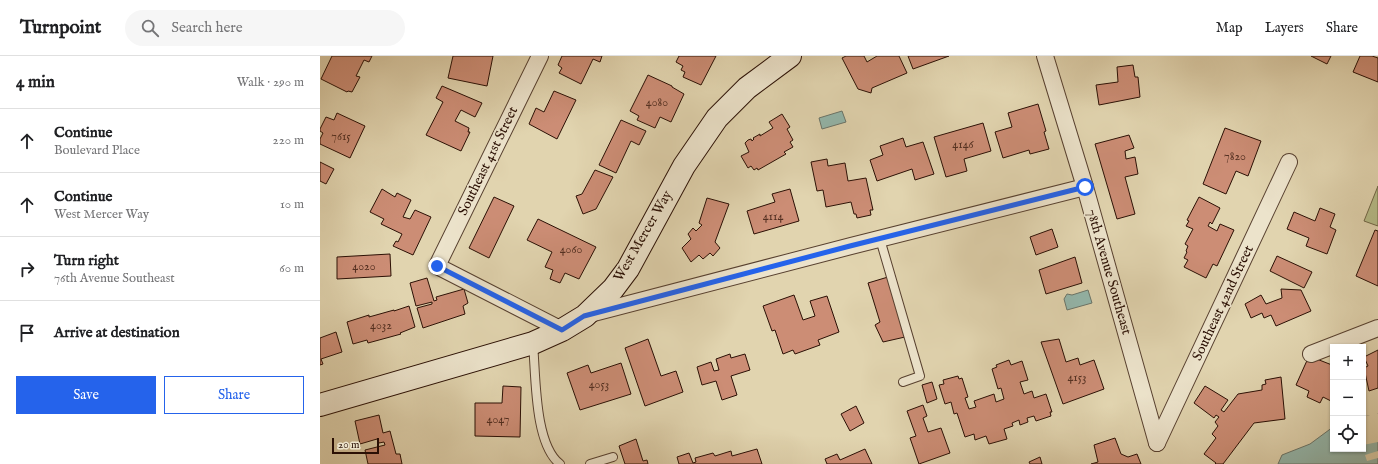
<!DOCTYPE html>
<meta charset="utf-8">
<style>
body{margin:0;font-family:"IM FELL English",serif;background:#f6f6f6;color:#202124}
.controls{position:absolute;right:12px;bottom:12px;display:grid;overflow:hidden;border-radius:0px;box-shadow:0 1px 3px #0004}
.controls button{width:36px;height:36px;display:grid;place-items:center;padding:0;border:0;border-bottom:1px solid #e0e0e0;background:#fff;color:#202124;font:20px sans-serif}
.scale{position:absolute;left:12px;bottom:10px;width:47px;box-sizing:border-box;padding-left:4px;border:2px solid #2b1005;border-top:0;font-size:11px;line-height:14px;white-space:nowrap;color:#2b1005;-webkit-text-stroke:3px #ece3cb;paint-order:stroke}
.stop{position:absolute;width:12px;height:12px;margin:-9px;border:3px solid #2563eb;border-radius:50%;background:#fff}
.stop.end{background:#2563eb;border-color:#fff;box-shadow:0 1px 4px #0008}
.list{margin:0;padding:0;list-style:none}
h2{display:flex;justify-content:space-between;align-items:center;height:52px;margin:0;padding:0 16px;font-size:17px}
h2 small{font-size:13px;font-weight:400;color:#757577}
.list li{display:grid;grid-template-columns:26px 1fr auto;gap:12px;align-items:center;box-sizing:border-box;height:64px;padding:0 16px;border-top:1px solid #e0e0e0}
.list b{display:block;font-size:15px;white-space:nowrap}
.list p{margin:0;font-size:13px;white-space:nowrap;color:#757577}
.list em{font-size:13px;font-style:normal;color:#757577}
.actions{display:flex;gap:8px;padding:12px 16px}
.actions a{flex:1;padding:9px 0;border:1px solid #2563eb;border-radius:0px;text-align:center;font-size:14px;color:#2563eb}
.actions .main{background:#2563eb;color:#fff}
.icon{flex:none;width:22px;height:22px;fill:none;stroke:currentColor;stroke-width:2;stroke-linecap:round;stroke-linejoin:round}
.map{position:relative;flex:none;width:1058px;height:408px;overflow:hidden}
header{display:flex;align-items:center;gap:24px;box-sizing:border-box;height:56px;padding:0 20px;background:#fff;border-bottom:1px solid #e0e0e0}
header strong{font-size:19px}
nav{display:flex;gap:22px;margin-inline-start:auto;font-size:14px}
.search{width:280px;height:36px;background:#f6f6f6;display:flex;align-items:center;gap:10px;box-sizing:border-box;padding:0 14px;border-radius:22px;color:#757577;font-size:15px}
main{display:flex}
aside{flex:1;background:#fff}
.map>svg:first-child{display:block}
.green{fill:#b6bc88;stroke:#706646}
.water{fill:#94b8ad;stroke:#6a756a}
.pier{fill:#e1d4af}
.building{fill:#cc8d75;stroke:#2b1005}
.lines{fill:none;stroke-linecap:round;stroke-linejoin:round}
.lane-casing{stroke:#584130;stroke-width:10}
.street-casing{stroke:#584130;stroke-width:18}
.secondary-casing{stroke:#2b1005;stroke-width:24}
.lane{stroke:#ece3cb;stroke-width:8}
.street{stroke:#ece3cb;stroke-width:16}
.secondary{stroke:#ece3cb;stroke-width:22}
.route{stroke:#2563eb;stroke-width:5}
.labels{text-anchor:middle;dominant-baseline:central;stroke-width:3.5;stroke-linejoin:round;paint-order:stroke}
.number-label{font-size:12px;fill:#532f21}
.street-label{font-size:14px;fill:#2b1005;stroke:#ece3cb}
</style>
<header>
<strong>Turnpoint</strong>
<div class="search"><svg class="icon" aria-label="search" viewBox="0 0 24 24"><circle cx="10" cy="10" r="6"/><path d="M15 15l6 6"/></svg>Search here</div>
<nav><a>Map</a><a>Layers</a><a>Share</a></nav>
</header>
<main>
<aside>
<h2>4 min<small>Walk · 290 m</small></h2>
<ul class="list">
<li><svg class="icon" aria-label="ahead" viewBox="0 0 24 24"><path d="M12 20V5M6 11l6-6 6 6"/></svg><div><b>Continue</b><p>Boulevard Place</p></div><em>220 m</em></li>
<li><svg class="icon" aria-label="ahead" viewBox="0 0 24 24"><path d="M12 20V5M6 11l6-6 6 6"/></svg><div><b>Continue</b><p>West Mercer Way</p></div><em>10 m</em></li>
<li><svg class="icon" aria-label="right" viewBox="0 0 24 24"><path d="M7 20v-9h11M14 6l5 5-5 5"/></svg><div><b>Turn right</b><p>76th Avenue Southeast</p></div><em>60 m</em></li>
<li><svg class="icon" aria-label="arrive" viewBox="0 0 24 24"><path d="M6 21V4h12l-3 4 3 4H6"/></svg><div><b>Arrive at destination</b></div></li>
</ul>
<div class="actions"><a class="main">Save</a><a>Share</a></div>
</aside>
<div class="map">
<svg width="1058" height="408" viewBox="0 0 1058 408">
<rect width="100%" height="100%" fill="#e1d4af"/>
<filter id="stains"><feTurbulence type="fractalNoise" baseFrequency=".005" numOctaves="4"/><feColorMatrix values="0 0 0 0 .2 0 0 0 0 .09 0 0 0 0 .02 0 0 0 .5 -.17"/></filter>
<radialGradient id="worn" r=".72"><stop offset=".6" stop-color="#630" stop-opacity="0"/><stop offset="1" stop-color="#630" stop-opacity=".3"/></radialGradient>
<polygon class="green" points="1058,130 1058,170 1044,165"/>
<g class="water">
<polygon points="522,55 526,66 502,73 499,62"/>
<polygon points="768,234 772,247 747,254 744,243 747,238 752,239"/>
<polygon points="1058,358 1058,408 958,408 962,399 990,388 1013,371 1013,393 1043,393 1043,361"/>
</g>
<g class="pier">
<polygon points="1056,356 1058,358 1058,386 1043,389 1043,361 1050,359 1050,358"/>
<polygon points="1058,395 1058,402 1047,405 1045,399"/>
</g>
<g class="building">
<polygon points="12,0 52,0 49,6 44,4 36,20 40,21 32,36 28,35 27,36 1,23"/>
<polygon points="133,0 173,0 167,30 128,22"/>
<polygon points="242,0 282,0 280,6 273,3 261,28 239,17 242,12 238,9"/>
<polygon points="359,0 396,0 381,29 363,21 365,16 361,14 363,10 356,6"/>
<polygon points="526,0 544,0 547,6 557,0 579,0 587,17 552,32 551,37 538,33 522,2"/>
<polygon points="588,0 629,0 593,13"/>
<polygon points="991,0 1011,0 1007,8"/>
<polygon points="1040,0 1052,0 1058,2 1058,26 1033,16"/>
<polygon points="813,9 815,21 818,21 820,41 779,49 776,29 798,26 797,11"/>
<polygon points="328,19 352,30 352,31 364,38 351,66 340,61 335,72 317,64 319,60 310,55"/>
<polygon points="122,30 162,47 155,61 141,54 135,65 149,72 148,76 150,76 141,95 106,79 123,46 116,42"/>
<polygon points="234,35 256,44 237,83 209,68 216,52 224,56"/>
<polygon points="718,48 726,75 724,76 729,93 710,98 709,94 683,102 675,76 692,71 688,57"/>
<polygon points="17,57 45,70 30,102 0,88 0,83 3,77 0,75 0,73 6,61 14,64"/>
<polygon points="462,58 470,71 467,73 473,84 470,86 473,91 464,96 466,98 438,114 437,112 434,114 431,110 428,112 421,100 429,96 425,87 428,84 431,83 432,85 434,83 433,82 440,78 440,80 453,72 449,66"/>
<polygon points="301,64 326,75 319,89 311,85 296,117 279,109"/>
<polygon points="663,67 671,95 644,103 647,115 626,121 614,81"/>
<polygon points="905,72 941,85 928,120 916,115 906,138 883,128"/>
<polygon points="809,79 814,92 805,95 806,103 815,101 818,118 805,121 815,158 797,163 775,88"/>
<polygon points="583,82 586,91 603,86 614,118 595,124 592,113 557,125 550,104 563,99 560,90"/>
<polygon points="507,103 508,110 525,107 528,125 546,122 553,154 550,154 551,159 537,162 536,158 534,158 531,146 506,151 503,134 497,135 491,106"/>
<polygon points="0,106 14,113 6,128 0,125"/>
<polygon points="275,114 293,121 276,153 263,158 256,140 262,138"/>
<polygon points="62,133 75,141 77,137 91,144 83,161 90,163 95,154 111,161 93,199 73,190 76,185 78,186 82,178 61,168 64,163 50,156"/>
<polygon points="470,133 479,165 434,178 427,155 455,146 452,138"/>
<polygon points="174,141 194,150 169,202 149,192"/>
<polygon points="879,141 900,152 892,168 890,166 888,170 897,175 900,168 914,174 897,210 893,208 886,222 864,211 868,204 864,202 867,196 866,195 868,190 865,188 873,173 866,170 869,165 867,164"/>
<polygon points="387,142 409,148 395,186 400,192 393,200 390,197 383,203 379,199 371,206 362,192 371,183 368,178 373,172 376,175 382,169 379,167"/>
<polygon points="1000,152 1015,158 1010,171 1016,174 1007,198 986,190 989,182 967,173 974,156 995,165"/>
<polygon points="218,163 276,191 259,223 245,217 240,227 230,223 233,214 225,211 232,196 207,184"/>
<polygon points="732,173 738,191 716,199 710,181"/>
<polygon points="1055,174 1058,175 1058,230 1036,220"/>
<polygon points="70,198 71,220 17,223 17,201"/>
<polygon points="957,200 992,216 984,232 950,215"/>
<polygon points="755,201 762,227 726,238 719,214"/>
<polygon points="568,221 585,281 563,286 555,269 560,266 548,227"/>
<polygon points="107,222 114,245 117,244 116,241 144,233 148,247 143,250 145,258 103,272 97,252 112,248 112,246 96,250 90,227"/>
<polygon points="961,233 981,234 991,255 956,270 951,259 944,262 942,257 931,262 925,248 941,239 946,248 962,242"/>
<polygon points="474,239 483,264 495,260 490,245 507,240 519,276 498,284 500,289 475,298 473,294 463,298 455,274 452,275 443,250"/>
<polygon points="89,250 95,271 80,277 81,278 48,287 47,284 33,288 27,266 49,259 49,261 74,254 74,255"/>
<polygon points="16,276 22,296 1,303 3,308 0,309 0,282"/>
<polygon points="328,283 341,320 356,315 363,336 325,350 305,292"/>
<polygon points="739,283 746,306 758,302 760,309 774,304 784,333 743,348 721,286"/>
<polygon points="1058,294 1058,332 1049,335 1044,312 1048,310 1044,301"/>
<polygon points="410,298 411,302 425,298 430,314 411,320 417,339 402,344 396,325 382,329 377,311 391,306 394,315 399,314 396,303"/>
<polygon points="989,300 1012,309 1011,313 1013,314 1013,346 1003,341 1000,347 987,341 989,335 976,329"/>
<polygon points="689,304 691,309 702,305 708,324 700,326 704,338 712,335 714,342 726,338 732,356 730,356 731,360 716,365 714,360 707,362 708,366 700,369 699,364 692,367 693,370 684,373 687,383 669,388 666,380 655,384 654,378 645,381 637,357 634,358 631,346 625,348 619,329 624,328 623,324 638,320 639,323 642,322 648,341 645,342 649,353 656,351 654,345 674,338 676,346 684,343 681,332 678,333 672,313 677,311 676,309"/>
<polygon points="301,307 311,338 260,354 247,317 268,309 271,317"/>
<polygon points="961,321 965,363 934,367 903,408 895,408 896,407 884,398 896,382 892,378 898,370 895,366 899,361 896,359 894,362 874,347 885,330 908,344 901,354 904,356 918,338 942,334 942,329 946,328 945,324"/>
<polygon points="612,326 617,343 607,347 602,329"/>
<polygon points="183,330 201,331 200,381 155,380 155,347 182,347"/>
<polygon points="603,349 607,360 603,362 608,376 621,372 630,397 599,408 590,382 596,380 587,355"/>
<polygon points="536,350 544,367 530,375 521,358"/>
<polygon points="59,359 63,377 70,375 76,398 80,398 82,408 48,408 45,394 65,389 64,386 59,387 57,383 40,388 35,365"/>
<polygon points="795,382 801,398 808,401 817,398 821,408 771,408 778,406 774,389"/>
<polygon points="316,383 323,405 327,404 328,408 305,408 299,390"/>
<polygon points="437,393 442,408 359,408 357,401 369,397 373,407 376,406 375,402 393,397 395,400 411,395 412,400"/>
<polygon points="545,393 552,408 507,408 505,403 517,398 520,404"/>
<polygon points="720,401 722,408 710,408 709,406"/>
</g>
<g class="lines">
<g class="lane-casing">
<g id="lane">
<polyline points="560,183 600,320 583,326"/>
<path d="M 213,288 C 216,319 214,388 240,408"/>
<polyline points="270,408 293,401"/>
</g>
</g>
<g class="street-casing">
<g id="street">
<polyline points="220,0 117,210 242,274"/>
<polyline points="725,0 765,131 837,387"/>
<polyline points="266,259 531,190 765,131"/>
<polyline points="991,298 1058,272"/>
<polyline points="837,387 969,106"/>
</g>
</g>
<g class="secondary-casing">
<polyline id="secondary" points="0,349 213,287 242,274 265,260 293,233 308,213 364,110 397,62 427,32 470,0"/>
</g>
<use href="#lane" class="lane"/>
<use href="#street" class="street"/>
<use href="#secondary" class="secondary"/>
</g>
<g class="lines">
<polyline class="route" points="117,210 242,274 264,260 530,190 765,131"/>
</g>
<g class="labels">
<g class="number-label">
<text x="337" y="46">4080</text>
<text x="21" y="80">7615</text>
<text x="643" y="88">4146</text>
<text x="915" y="100">7820</text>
<text x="453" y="160">4114</text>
<text x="251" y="193">4060</text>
<text x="44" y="210">4020</text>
<text x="61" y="269">4032</text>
<text x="757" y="321">4153</text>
<text x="279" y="328">4053</text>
<text x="178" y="363">4047</text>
</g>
<g class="street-label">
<text transform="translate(168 105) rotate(-64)">Southeast 41st Street</text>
<text transform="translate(323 180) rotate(-60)">West Mercer Way</text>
<text transform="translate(789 216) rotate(74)">78th Avenue Southeast</text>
<text transform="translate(903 247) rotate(-65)">Southeast 42nd Street</text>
</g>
</g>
<rect width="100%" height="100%" filter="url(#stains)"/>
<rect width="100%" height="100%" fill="url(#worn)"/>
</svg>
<div class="controls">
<button>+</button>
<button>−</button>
<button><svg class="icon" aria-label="locate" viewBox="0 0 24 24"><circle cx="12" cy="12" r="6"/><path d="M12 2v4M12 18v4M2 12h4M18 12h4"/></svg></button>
</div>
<div class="scale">20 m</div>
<div class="stop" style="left:765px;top:131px"></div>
<div class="stop end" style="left:117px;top:210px"></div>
</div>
</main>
